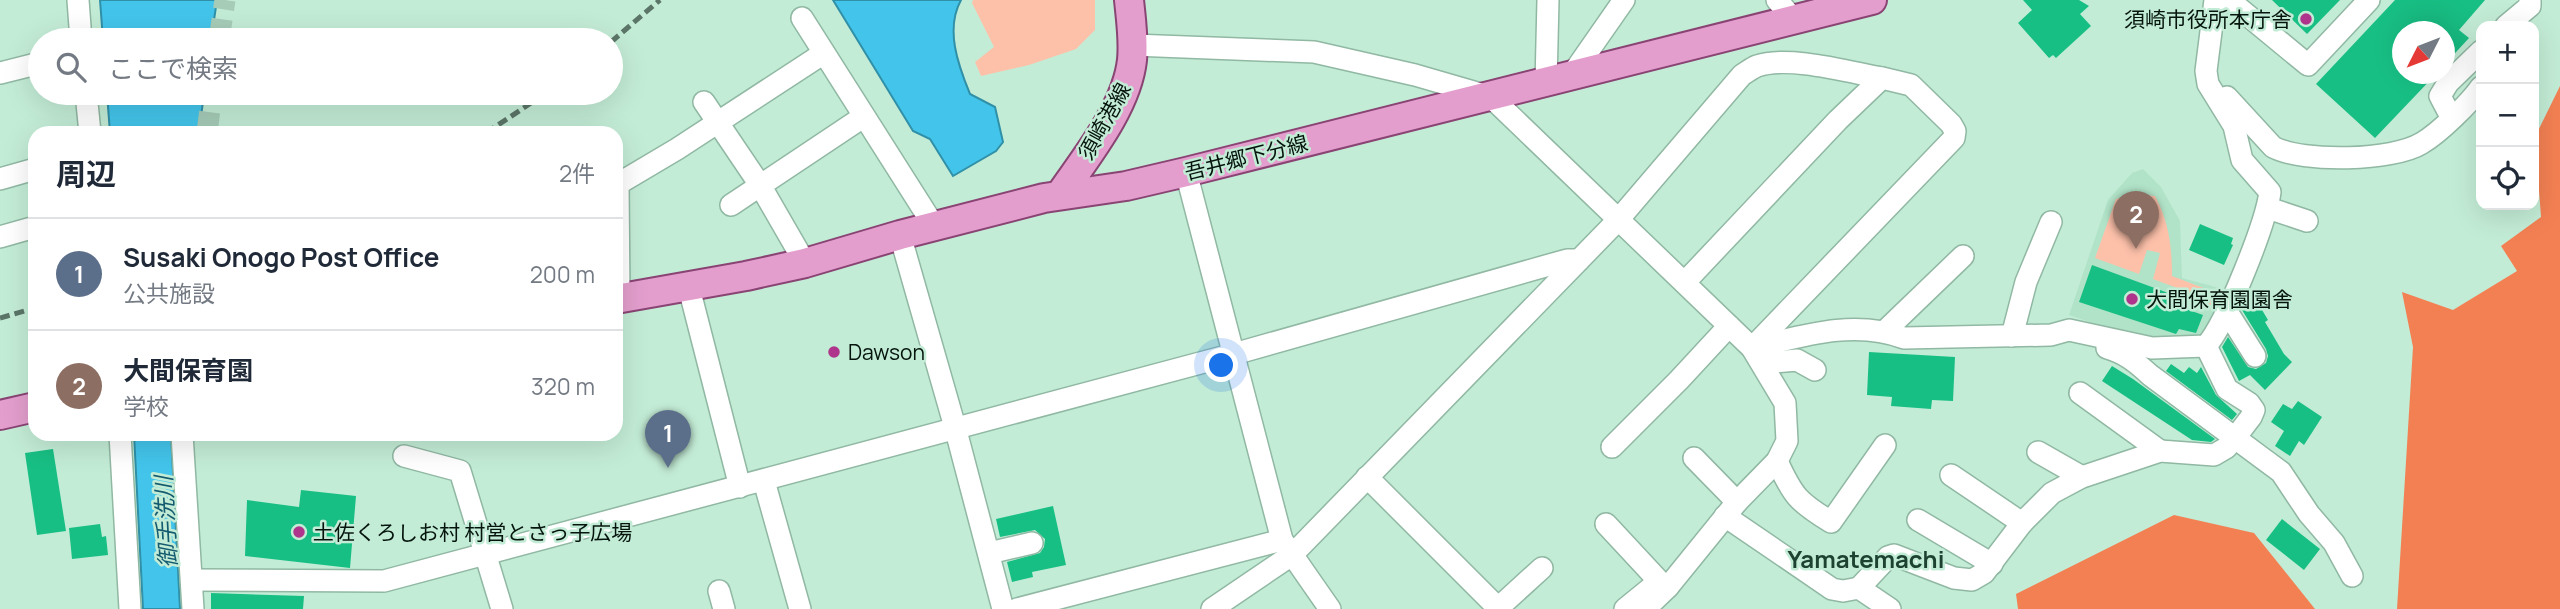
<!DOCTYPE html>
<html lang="ja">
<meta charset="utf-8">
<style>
body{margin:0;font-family:Manrope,"Noto Sans JP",sans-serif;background:#f2f2f3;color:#1f2937}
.controls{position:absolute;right:21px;top:21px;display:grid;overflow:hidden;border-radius:14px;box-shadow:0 7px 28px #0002}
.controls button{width:63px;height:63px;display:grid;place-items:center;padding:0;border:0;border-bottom:2px solid #e0e1e3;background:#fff;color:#1f2937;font:35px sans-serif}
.compass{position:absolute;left:2392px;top:21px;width:63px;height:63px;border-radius:50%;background:#fff;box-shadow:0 7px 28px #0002;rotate:228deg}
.you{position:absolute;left:1222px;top:366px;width:24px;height:24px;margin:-18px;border:5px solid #fff;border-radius:50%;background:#1a73e8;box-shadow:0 0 0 10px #1a73e833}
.badge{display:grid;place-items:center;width:46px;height:46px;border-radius:50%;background:#ae358b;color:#fff;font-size:23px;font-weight:700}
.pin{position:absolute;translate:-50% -58px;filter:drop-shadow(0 2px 4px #0008)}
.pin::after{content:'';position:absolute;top:37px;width:24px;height:21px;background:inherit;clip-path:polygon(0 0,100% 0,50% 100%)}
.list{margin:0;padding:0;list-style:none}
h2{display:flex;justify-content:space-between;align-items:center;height:91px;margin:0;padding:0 28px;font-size:30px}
h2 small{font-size:23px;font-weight:400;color:#747a83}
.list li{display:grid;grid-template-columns:46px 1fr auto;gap:21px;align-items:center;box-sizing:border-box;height:112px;padding:0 28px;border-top:2px solid #e0e1e3}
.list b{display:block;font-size:26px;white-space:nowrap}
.list p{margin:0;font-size:23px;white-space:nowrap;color:#747a83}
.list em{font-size:23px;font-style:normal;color:#747a83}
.icon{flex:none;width:38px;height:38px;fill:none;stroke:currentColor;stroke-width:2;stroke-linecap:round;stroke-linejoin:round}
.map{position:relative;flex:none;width:2560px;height:609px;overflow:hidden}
.search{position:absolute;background:#fff;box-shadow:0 7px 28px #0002;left:28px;top:28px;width:595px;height:77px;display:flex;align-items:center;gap:18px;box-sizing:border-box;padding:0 24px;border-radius:38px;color:#747a83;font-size:26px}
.panel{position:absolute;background:#fff;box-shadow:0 7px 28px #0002;left:28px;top:126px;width:595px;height:315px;border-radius:21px}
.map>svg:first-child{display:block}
.built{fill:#b1e3c8}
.green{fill:#fdc1aa}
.forest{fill:#f38053}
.water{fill:#43c5eb;stroke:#3090a8;stroke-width:2}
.building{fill:#18bf84}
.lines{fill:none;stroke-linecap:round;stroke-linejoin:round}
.minor-tunnel{stroke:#a6ccb8;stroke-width:21;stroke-dasharray:21 10;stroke-linecap:butt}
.minor-casing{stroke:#90b8a3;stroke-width:24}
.major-casing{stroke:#894474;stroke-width:32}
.minor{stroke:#fff;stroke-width:21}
.major{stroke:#e39ecd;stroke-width:28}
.rail{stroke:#5b7668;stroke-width:5;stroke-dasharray:10 5;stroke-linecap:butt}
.poi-dot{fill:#ae358b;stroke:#c3ecd6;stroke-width:2.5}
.labels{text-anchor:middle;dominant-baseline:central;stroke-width:5;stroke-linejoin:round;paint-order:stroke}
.poi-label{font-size:21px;fill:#05140d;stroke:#c3ecd6;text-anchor:start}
.street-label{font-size:21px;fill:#05140d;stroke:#c3ecd6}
.water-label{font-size:23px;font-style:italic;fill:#145b6f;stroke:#c3ecd6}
.quarter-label{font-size:24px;font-weight:bold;fill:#1d4231;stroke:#c3ecd6}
</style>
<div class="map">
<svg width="2560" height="609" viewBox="0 0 2560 609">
<rect width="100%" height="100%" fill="#c3ecd6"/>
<polygon class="built" points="2143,169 2161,187 2180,221 2182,278 2227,290 2205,338 2151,343 2069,315 2108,200 2132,173"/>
<g class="green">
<polygon points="973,0 1095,0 1095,30 1076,49 1029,65 981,76 975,62 994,47 972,3"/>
<path d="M 2135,194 L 2155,196 C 2169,222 2172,247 2172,276 L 2219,294 L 2213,310 L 2192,301 L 2193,294 L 2153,279 L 2160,253 L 2147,250 L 2139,274 L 2095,258 L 2116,199 Z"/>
</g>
<g class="forest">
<polygon points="2560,86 2560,609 2397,609 2413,347 2402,292 2453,310 2517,271 2501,246 2541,217 2535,137"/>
<polygon points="2174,515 2254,533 2315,609 2018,609 2016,594"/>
</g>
<g class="water">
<polygon points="100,0 217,0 211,40 103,40"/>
<path d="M 833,0 L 961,0 C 945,29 958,65 970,94 L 995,107 L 1003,142 L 996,151 L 953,176 L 930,139 L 913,131 Z"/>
<polygon points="107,93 204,93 199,133 110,133"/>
<polygon points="134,434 171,434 180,609 143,609"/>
</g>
<g class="building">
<polygon points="2023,0 2079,0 2089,6 2080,14 2091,26 2056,58 2053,55 2049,58 2018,23 2032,10"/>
<polygon points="2272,0 2340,0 2307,34"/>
<polygon points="2395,0 2485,0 2459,30 2469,38 2445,64 2445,32 2403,32 2403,74 2436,74 2375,138 2316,84"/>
<polygon points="2200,224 2233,238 2231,244 2233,245 2224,265 2189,250"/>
<polygon points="2092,265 2190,301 2186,309 2203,315 2196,333 2179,329 2176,334 2079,302"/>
<polygon points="2255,298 2268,320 2265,322 2284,354 2292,362 2265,390 2250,375 2239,381 2222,347 2228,337 2248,367 2256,369 2266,363 2268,356 2266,349 2242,310 2245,304"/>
<polygon points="1869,352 1955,357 1953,401 1932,400 1931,409 1891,406 1892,397 1867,395"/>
<polygon points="2171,364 2184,373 2189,367 2197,373 2201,367 2216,395 2237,414 2232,420 2166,371"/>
<polygon points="2112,366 2133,379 2215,439 2211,442 2192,440 2102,381"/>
<polygon points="2298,401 2322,417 2304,445 2299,441 2290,456 2275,446 2284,431 2271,422 2283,404 2292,409"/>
<polygon points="53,449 66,531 37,535 25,453"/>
<polygon points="301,490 356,496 350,568 245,556 247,500 299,507"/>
<polygon points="1053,506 1066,565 1032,572 1033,577 1012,582 1007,562 1040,553 1044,547 1045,539 1035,530 1000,537 996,519"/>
<polygon points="2282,519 2320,549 2304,570 2266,540"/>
<polygon points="100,524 102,537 106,536 108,555 72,559 69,528"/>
<polygon points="211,593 304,596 303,609 211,609"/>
</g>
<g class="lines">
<g class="minor-tunnel">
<polyline points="219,40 225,0"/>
<polyline points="207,133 212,93"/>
</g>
<g class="minor-casing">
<g id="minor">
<polyline points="78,0 81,40"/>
<polyline points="1777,0 1795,21"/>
<polyline points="2229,0 2308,65 2369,0"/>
<polyline points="802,18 934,226"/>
<polyline points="2506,26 2530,6 2530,0"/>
<polyline points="1133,45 1314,52 1415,75 1491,97 1752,348 1785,403 1787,441 1777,461 1737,502 1668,587 1645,609"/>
<polyline points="0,73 40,63"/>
<polyline points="1571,76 1624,0"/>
<polyline points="1546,83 1548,0"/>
<polyline points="86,93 90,133"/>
<path d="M 2227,97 L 2273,147 C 2303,163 2393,161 2422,143 C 2439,133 2470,103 2481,87"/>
<polyline points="704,102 760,185 805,263"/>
<polyline points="2451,117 2440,96 2448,83 2481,51"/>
<polyline points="1186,172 1282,540 1330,609"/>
<polyline points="0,179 35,169"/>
<polyline points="731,205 863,117"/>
<polyline points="2268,208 2307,221"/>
<polyline points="900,235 955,427 1003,609"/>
<polyline points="0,237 35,227"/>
<polyline points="1685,282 1838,120 1882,78 1911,85 1951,124 1955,131 1954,138 1752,348"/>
<polyline points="689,288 740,487"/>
<polyline points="619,298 618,184 677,149 824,53"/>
<polyline points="2226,310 2255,356"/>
<polyline points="1885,331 1963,256"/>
<polyline points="2012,336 2026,282 2051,222"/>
<path d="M 1752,348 C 1802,336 1854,319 1904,338 L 2051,335 L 2069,330 L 2152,348 L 2206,346 C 2226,324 2266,223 2270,192 L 2242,160 L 2234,126 L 2208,84 L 2206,71 L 2215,0"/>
<path d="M 2107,348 C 2125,353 2137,363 2150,375 L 2281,472 L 2309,514 L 2334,543 L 2352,576"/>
<polyline points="1763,363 1797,360 1815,370"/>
<polyline points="2080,393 2160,451"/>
<polyline points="120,434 130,609"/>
<polyline points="182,434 193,609"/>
<polyline points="1612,447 1679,380 1729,326"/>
<polyline points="2038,452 2082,477"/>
<polyline points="404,456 460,471 502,609"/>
<polyline points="1694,458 1737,502"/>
<path d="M 1777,461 C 1793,496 1798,502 1831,522 L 1885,445"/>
<polyline points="1951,475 2022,523"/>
<polyline points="1367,477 1499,609"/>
<polyline points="764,481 800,609"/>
<polyline points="1725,516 1832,589 1843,591 1859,588 1890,609"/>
<polyline points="1918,520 1992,564"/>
<polyline points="1606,524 1659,581 1668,587"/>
<polyline points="989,553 1032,543"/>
<polyline points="192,580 384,581 1234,354 1567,260 1579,260"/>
<polyline points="1859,588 1888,557 1894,555 1954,578 1972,580 1984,573 2022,523 2052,493 2082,477 2160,451 2214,455 2226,448 2235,438 2251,417 2254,410 2249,403 2227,389 2206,346"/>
<polyline points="719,591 724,609"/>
<polyline points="1017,609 1282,540"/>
<path d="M 1212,609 L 1293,554 L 1618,220 L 1742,75 C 1747,72 1752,68 1757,66 C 1788,55 1849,72 1882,78"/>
<polyline points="1497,609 1542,568"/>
<polyline points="1625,609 1652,587"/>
</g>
</g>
<g class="major-casing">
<g id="major">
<path d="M 1060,195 C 1086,157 1127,107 1132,60 C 1134,40 1131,20 1129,0"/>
<polyline points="616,299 746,276 805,263 900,235 1044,198 1126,186 1186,172 1872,0"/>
<polyline points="0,415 35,407"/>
</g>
</g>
<use href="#minor" class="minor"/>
<use href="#major" class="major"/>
<g class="rail">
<polyline points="611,42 660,0"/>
<polyline points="486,133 546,93"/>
<polyline points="0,318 35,308"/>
</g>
</g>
<g class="poi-dot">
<circle cx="2306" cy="19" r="7"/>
<circle cx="2132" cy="299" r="7"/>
<circle cx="834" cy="352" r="7"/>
<circle cx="299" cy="532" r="7"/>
</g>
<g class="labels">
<g class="poi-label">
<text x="2292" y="19" text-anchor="end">須崎市役所本庁舎</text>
<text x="2146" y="299">大間保育園園舎</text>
<text x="848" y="352">Dawson</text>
<text x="313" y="532">土佐くろしお村 村営とさっ子広場</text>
</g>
<g class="street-label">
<text transform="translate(1104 121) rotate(-61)">須崎港線</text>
<text transform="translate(1246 157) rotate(-14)">吾井郷下分線</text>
</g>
<g class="water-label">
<text transform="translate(165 522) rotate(-93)">御手洗川</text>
</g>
<g class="quarter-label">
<text x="1866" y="558">Yamatemachi</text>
</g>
</g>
</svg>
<div class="controls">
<button>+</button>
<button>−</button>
<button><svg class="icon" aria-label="locate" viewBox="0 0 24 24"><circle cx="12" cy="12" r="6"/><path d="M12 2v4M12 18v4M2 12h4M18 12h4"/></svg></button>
</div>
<svg class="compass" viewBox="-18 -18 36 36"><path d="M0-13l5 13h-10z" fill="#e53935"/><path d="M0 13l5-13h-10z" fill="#747a83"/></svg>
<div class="you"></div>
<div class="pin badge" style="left:668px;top:468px;background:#5c6f8a">1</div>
<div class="pin badge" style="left:2136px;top:249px;background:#8d6e63">2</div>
<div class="search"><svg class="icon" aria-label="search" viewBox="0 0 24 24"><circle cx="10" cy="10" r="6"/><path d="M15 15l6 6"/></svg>ここで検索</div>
<section class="panel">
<h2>周辺<small>2件</small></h2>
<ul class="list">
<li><span class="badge" style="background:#5c6f8a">1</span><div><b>Susaki Onogo Post Office</b><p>公共施設</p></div><em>200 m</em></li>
<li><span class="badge" style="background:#8d6e63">2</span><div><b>大間保育園</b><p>学校</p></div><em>320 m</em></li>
</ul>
</section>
</div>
